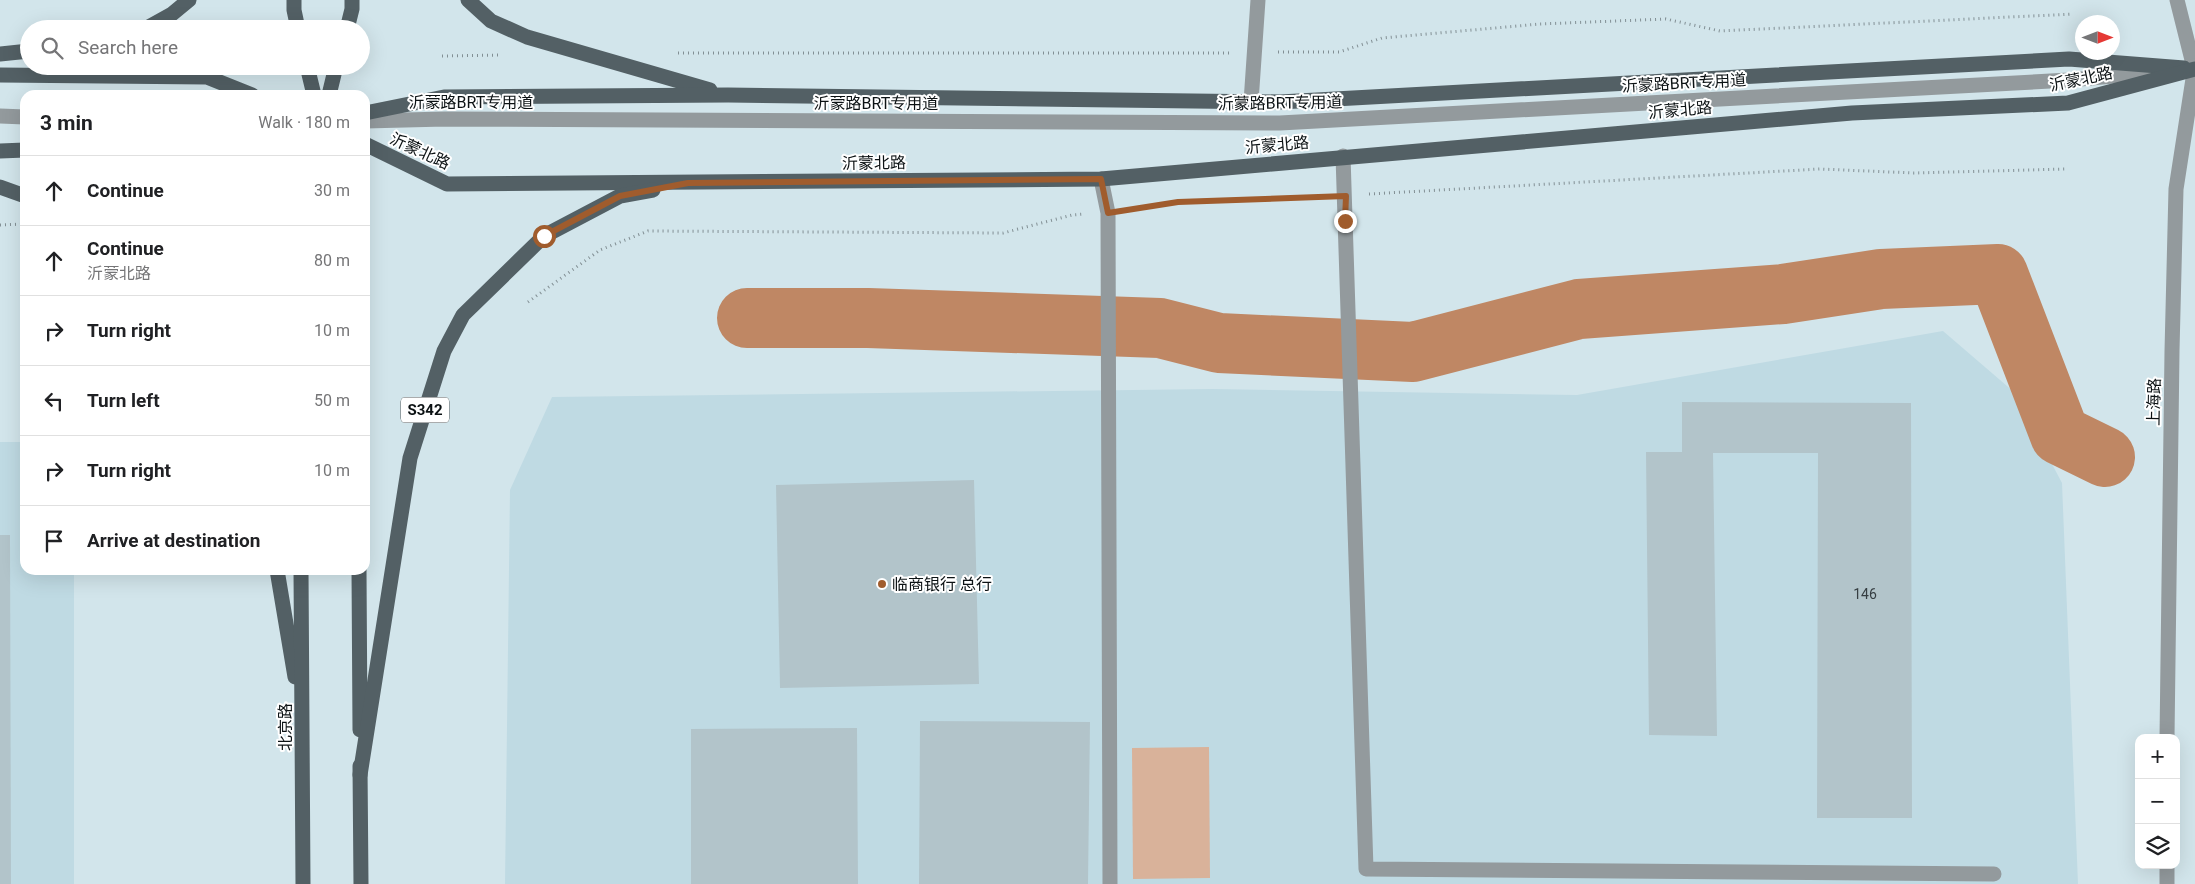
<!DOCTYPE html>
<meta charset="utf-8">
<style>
body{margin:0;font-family:Roboto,"Noto Sans SC",sans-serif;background:#f6f6f6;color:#202124}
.controls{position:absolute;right:15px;bottom:15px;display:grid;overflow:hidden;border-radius:10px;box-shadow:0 5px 20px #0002}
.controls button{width:45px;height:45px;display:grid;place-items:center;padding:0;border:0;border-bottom:1px solid #e0e0e0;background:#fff;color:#202124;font:25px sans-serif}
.compass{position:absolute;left:2075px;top:15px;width:45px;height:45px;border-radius:50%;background:#fff;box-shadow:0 5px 20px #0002;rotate:90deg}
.stop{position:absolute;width:15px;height:15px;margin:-11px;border:4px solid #a05c2d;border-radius:50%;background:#fff}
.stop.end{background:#a05c2d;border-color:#fff;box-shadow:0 1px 5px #0008}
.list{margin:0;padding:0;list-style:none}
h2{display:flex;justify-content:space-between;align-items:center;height:65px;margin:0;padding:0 20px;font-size:21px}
h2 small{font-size:16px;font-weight:400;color:#757577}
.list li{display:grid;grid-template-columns:32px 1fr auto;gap:15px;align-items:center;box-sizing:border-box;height:70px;padding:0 20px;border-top:1px solid #e0e0e0}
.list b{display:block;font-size:19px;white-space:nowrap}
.list p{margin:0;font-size:16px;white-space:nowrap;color:#757577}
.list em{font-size:16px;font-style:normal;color:#757577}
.icon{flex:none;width:28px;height:28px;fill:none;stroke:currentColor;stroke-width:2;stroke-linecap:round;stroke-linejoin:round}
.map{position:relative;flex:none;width:2195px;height:884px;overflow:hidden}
.search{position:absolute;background:#fff;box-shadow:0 5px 20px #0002;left:20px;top:20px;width:350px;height:55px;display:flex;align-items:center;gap:12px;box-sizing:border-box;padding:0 18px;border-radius:28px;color:#757577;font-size:19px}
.panel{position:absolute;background:#fff;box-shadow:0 5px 20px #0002;left:20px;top:90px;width:350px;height:485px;border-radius:15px}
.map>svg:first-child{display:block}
.built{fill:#bfdae3}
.green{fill:#d9b29a}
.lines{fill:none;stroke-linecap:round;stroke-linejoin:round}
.river{stroke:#bf8764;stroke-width:60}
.building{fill:#b2c4ca}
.path{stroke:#828f94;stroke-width:3;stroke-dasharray:1 4;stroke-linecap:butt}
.minor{stroke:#939a9d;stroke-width:15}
.major{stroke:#536065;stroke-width:15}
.route{stroke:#a05c2d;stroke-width:6}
.poi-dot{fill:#a05c2d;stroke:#fff;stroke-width:2}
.labels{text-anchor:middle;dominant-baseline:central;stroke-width:4;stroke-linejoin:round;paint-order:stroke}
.number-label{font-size:14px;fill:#363e42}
.shield{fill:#fff;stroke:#55595a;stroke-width:1}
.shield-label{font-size:15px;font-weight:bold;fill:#0c1214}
.street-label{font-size:16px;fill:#0c1214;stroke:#fff}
.poi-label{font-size:16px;fill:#0c1214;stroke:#fff;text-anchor:start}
</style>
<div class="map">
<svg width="2195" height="884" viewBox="0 0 2195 884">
<rect width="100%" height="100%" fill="#d2e5eb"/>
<g class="built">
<polygon points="1943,331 2014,392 2062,483 2078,884 505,884 510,490 552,397 1212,389 1577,395"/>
<polygon points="0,442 25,442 25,570 74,570 74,884 0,884"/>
</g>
<polygon class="green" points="1209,747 1210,878 1133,879 1132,748"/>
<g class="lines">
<polyline class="river" points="747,318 868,318 1160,328 1219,343 1413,352 1579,309 1783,294 1881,279 1998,274 2060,435 2105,457"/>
</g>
<g class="building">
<polygon points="1682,402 1911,403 1912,818 1817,818 1818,453 1713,453 1717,736 1649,735 1646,452 1682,452"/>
<polygon points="974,480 979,684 780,688 776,485"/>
<polygon points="0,535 10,535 11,884 0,884"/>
<polygon points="920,721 1090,722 1088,884 919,884"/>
<polygon points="857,728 858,884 691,884 691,729"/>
</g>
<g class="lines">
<g class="path">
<polyline points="1278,52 1339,52 1382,38 1540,24 1666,19 1720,31 2073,14"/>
<polyline points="678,53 1230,53"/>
<polyline points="442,56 502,55"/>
<polyline points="1369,194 1820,169 1914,173 2067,169"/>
<polyline points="1133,209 1178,202 1321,197"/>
<polyline points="0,225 25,224"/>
<polyline points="528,302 600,250 648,231 1003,233 1072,215 1084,214"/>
</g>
<g class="minor">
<polyline points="2177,0 2195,72"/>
<polyline points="1251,102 1258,0"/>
<polyline points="0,116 25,117"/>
<polyline points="365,121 445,119 1280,123 2069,80 2169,71"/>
<polyline points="1343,156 1366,869 1994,874"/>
<polyline points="1101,179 1108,213 1110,884"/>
<polyline points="2167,738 2172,351 2176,189 2195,66"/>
<polyline points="2167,865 2167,884"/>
</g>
<g class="major">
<polyline points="294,0 294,10 298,29"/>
<polyline points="468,0 491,21 527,37 710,90"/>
<polyline points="145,29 172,14 189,0"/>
<polyline points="347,29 352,9 352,0"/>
<polyline points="0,54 29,51"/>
<polyline points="307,66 314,95"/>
<polyline points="0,75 207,77 252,95"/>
<polyline points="329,95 336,66"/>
<polyline points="365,113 444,97 728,95 1280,102 2069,59 2184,68"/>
<polyline points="365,144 447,184 1101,179 1852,113 2068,103 2195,69"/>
<polyline points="0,151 25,150"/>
<polyline points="0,187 25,196"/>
<polyline points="277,570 295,677"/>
<polyline points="301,570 303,884"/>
<polyline points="359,570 360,730"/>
<polyline points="360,766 361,884"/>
<polyline points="360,775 410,458 444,351 463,315 544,236 620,196 653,190"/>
</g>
</g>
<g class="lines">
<polyline class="route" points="544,236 620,196 688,183 1101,179 1108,213 1178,202 1346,196 1345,221"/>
</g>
<circle class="poi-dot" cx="882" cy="584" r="5"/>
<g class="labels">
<g class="number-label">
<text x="1865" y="594">146</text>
</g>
<rect class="shield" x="401" y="397.5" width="48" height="25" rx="4"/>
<g class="shield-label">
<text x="425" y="410">S342</text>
</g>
<g class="street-label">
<text transform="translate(2081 79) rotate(-12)">沂蒙北路</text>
<text transform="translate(1684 83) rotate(-3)">沂蒙路BRT专用道</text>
<text x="471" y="102">沂蒙路BRT专用道</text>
<text x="876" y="103">沂蒙路BRT专用道</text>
<text transform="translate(1280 103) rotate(-1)">沂蒙路BRT专用道</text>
<text transform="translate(1680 110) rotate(-5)">沂蒙北路</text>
<text transform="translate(1277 145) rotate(-5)">沂蒙北路</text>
<text transform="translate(420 151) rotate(25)">沂蒙北路</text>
<text transform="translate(874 163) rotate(-1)">沂蒙北路</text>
<text transform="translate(2154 402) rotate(-89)">上海路</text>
<text transform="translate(285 727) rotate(-90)">北京路</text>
</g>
<g class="poi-label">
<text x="892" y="584">临商银行 总行</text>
</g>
</g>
</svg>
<div class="controls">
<button>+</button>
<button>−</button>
<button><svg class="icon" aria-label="layers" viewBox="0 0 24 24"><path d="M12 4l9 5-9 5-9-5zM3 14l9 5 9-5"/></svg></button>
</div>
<svg class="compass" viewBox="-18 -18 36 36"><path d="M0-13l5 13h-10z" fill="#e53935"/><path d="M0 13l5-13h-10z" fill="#757577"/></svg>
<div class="stop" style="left:544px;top:236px"></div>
<div class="stop end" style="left:1345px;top:221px"></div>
<div class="search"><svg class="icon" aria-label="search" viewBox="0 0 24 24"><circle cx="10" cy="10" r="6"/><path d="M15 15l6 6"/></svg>Search here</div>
<section class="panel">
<h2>3 min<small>Walk · 180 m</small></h2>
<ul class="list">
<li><svg class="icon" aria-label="ahead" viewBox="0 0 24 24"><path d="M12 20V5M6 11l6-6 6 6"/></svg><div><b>Continue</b></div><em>30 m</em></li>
<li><svg class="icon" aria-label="ahead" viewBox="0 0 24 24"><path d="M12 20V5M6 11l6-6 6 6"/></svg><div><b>Continue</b><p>沂蒙北路</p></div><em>80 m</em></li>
<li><svg class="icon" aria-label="right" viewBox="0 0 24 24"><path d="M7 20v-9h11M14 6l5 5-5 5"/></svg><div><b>Turn right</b></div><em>10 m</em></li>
<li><svg class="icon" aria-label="left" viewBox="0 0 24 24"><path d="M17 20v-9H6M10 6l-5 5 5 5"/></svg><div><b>Turn left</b></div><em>50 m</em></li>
<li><svg class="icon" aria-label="right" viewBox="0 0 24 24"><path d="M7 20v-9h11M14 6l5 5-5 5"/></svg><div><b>Turn right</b></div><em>10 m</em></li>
<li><svg class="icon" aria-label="arrive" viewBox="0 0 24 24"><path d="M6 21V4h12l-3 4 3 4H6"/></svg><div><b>Arrive at destination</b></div></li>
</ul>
</section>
</div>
